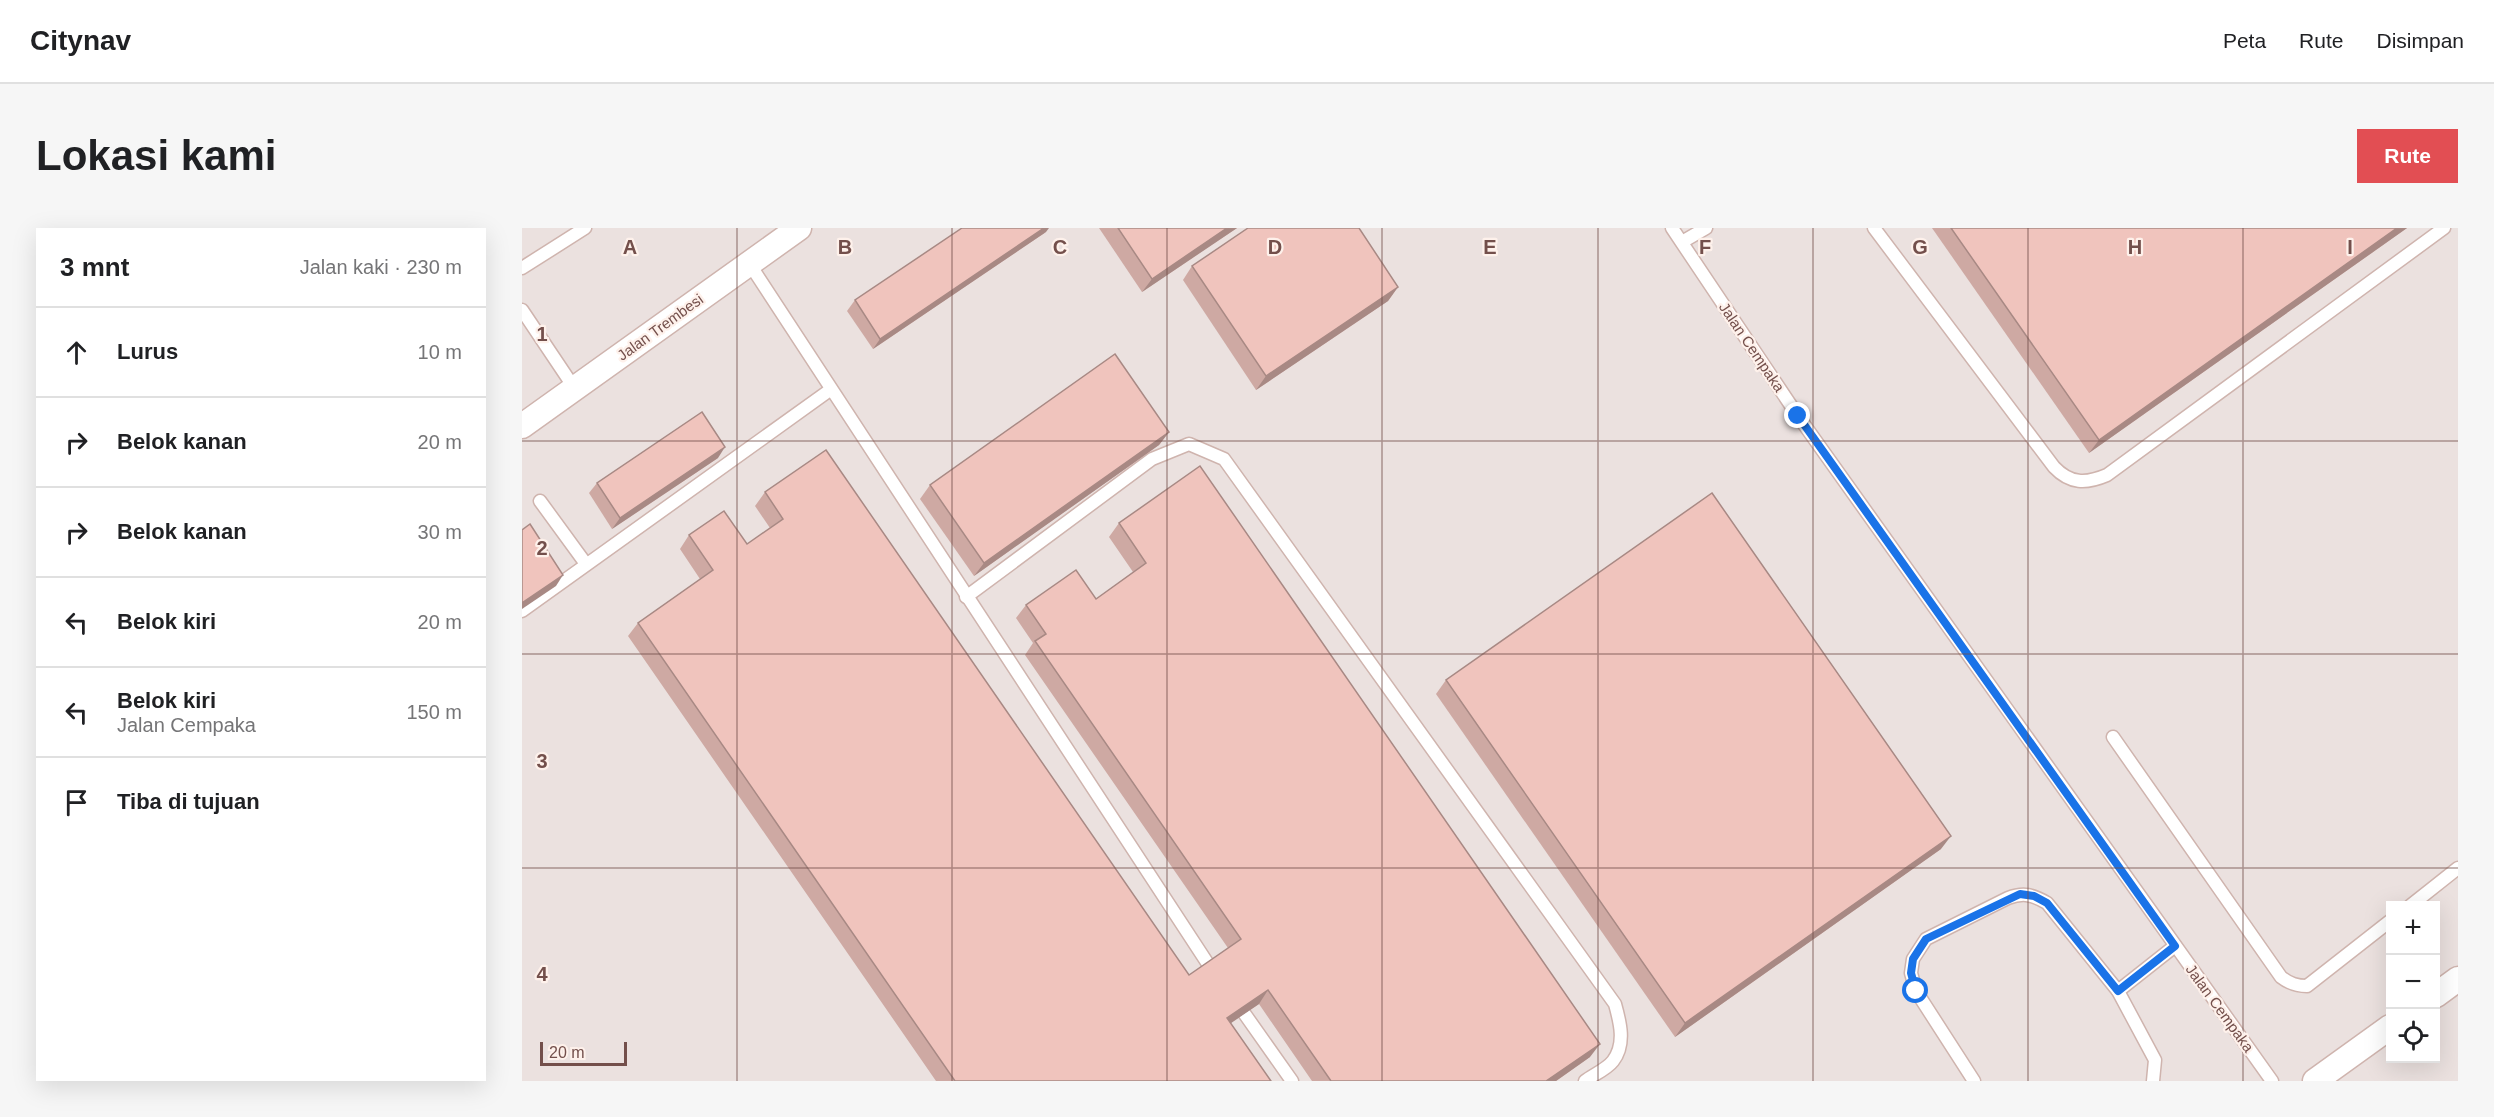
<!DOCTYPE html>
<html lang="id">
<meta charset="utf-8">
<style>
body{margin:0;font-family:Arial,sans-serif;background:#f6f6f6;color:#202124}
.controls{position:absolute;right:18px;bottom:18px;display:grid;overflow:hidden;border-radius:0px;box-shadow:0 6px 24px #0002}
.controls button{width:54px;height:54px;display:grid;place-items:center;padding:0;border:0;border-bottom:2px solid #e0e0e0;background:#fff;color:#202124;font:30px sans-serif}
.scale{position:absolute;left:18px;bottom:15px;width:87px;box-sizing:border-box;padding-left:6px;border:3px solid #734f4b;border-top:0;font-size:16px;line-height:21px;white-space:nowrap;color:#734f4b;-webkit-text-stroke:4px #fef1eb;paint-order:stroke}
.stop{position:absolute;width:18px;height:18px;margin:-14px;border:4px solid #1a73e8;border-radius:50%;background:#fff}
.stop.end{background:#1a73e8;border-color:#fff;box-shadow:0 2px 6px #0008}
.list{margin:0;padding:0;list-style:none}
h2{display:flex;justify-content:space-between;align-items:center;height:78px;margin:0;padding:0 24px;font-size:26px}
h2 small{font-size:20px;font-weight:400;color:#757577}
.list li{display:grid;grid-template-columns:39px 1fr auto;gap:18px;align-items:center;box-sizing:border-box;height:90px;padding:0 24px;border-top:2px solid #e0e0e0}
.list b{display:block;font-size:22px;white-space:nowrap}
.list p{margin:0;font-size:20px;white-space:nowrap;color:#757577}
.list em{font-size:20px;font-style:normal;color:#757577}
.icon{flex:none;width:33px;height:33px;fill:none;stroke:currentColor;stroke-width:2;stroke-linecap:round;stroke-linejoin:round}
.map{position:relative;flex:none;width:1936px;height:853px;overflow:hidden;border-radius:0px}
header{display:flex;align-items:center;gap:36px;box-sizing:border-box;height:84px;padding:0 30px;background:#fff;border-bottom:2px solid #e0e0e0}
header strong{font-size:28px}
nav{display:flex;gap:33px;margin-inline-start:auto;font-size:21px}
.intro{display:flex;align-items:center;justify-content:space-between;box-sizing:border-box;height:144px;padding:0 36px}
h1{margin:0;font-size:42px}
.button{padding:15px 27px;border-radius:0px;background:#e24e53;color:#fff;font-size:21px;font-weight:700}
main{display:flex;gap:36px;padding:0 36px}
aside{flex:1;background:#fff;border-radius:0px;box-shadow:0 6px 24px #0002}
.map>svg:first-child{display:block}
.industrial{fill:#ebe1df;fill-rule:evenodd}
.lines{fill:none;stroke-linecap:round;stroke-linejoin:round}
.service-casing{stroke:#cfb4ae;stroke-width:15}
.minor-casing{stroke:#cfb4ae;stroke-width:27}
.service{stroke:#fff;stroke-width:12}
.minor{stroke:#fff;stroke-width:24}
.wall{fill:#cea9a3}
.shaded-wall{fill:#a88984}
.building{fill:#f0c4bd;stroke:#a88984;stroke-width:1.5}
.route{stroke:#1a73e8;stroke-width:8}
.grid{fill:none;stroke:#734f4b;stroke-width:1.5;stroke-opacity:0.55}
.labels{text-anchor:middle;dominant-baseline:central;stroke-width:4.5;stroke-linejoin:round;paint-order:stroke}
.street-label{font-size:15px;fill:#734f4b;stroke:#fef1eb}
.grid-label{font-size:20px;text-anchor:middle;font-weight:bold;fill:#734f4b;stroke:#fef1eb;stroke-width:4.5;stroke-linejoin:round;paint-order:stroke}
</style>
<header>
<strong>Citynav</strong>
<nav><a>Peta</a><a>Rute</a><a>Disimpan</a></nav>
</header>
<div class="intro"><h1>Lokasi kami</h1><a class="button">Rute</a></div>
<main>
<aside>
<h2>3 mnt<small>Jalan kaki · 230 m</small></h2>
<ul class="list">
<li><svg class="icon" aria-label="ahead" viewBox="0 0 24 24"><path d="M12 20V5M6 11l6-6 6 6"/></svg><div><b>Lurus</b></div><em>10 m</em></li>
<li><svg class="icon" aria-label="right" viewBox="0 0 24 24"><path d="M7 20v-9h11M14 6l5 5-5 5"/></svg><div><b>Belok kanan</b></div><em>20 m</em></li>
<li><svg class="icon" aria-label="right" viewBox="0 0 24 24"><path d="M7 20v-9h11M14 6l5 5-5 5"/></svg><div><b>Belok kanan</b></div><em>30 m</em></li>
<li><svg class="icon" aria-label="left" viewBox="0 0 24 24"><path d="M17 20v-9H6M10 6l-5 5 5 5"/></svg><div><b>Belok kiri</b></div><em>20 m</em></li>
<li><svg class="icon" aria-label="left" viewBox="0 0 24 24"><path d="M17 20v-9H6M10 6l-5 5 5 5"/></svg><div><b>Belok kiri</b><p>Jalan Cempaka</p></div><em>150 m</em></li>
<li><svg class="icon" aria-label="arrive" viewBox="0 0 24 24"><path d="M6 21V4h12l-3 4 3 4H6"/></svg><div><b>Tiba di tujuan</b></div></li>
</ul>
</aside>
<div class="map">
<svg width="1936" height="853" viewBox="0 0 1936 853">
<rect width="100%" height="100%" fill="#fbede5"/>
<path class="industrial" d="M 0,0 L 1936,0 L 1936,853 L 0,853 ZM 1868,678 L 1914,678 L 1914,830 L 1868,830 Z"/>
<g class="lines">
<g class="service-casing">
<g id="service">
<polyline points="1150,0 1276,188 1750,853"/>
<path d="M 1352,0 L 1532,239 C 1548,256 1564,256 1585,247 L 1922,0"/>
<polyline points="1160,14 1184,0"/>
<polyline points="227,35 688,739"/>
<polyline points="0,40 63,0"/>
<polyline points="0,82 53,161"/>
<polyline points="18,273 64,336"/>
<path d="M 444,369 L 630,231 L 667,216 L 702,231 L 1093,776 C 1098,794 1104,816 1091,833 C 1085,841 1071,847 1063,853"/>
<polyline points="0,383 308,162"/>
<path d="M 1591,509 L 1759,749 C 1768,756 1775,758 1785,758 L 1868,693"/>
<polyline points="1888,678 1936,640"/>
<polyline points="722,785 770,853"/>
<path d="M 1452,853 L 1394,763 L 1389,745 L 1391,731 L 1404,711 L 1486,670 C 1502,664 1511,667 1525,675 L 1596,763"/>
<polyline points="1631,853 1633,832 1596,763 1653,718"/>
</g>
</g>
<g class="minor-casing">
<g id="minor">
<polyline points="0,198 277,0"/>
<polyline points="1914,767 1936,751"/>
<polyline points="1793,853 1868,799"/>
</g>
</g>
<use href="#service" class="service"/>
<use href="#minor" class="minor"/>
</g>
<g class="wall">
<polygon points="577,0 715,0 620,64"/>
<polygon points="1410,0 1885,0 1567,225"/>
<polygon points="524,4 351,121 325,83 333,72"/>
<polygon points="670,38 876,59 866,73 734,162 661,52"/>
<polygon points="647,204 637,217 452,348 398,271 408,257"/>
<polygon points="196,230 90,301 67,265 75,255"/>
<polygon points="243,264 667,747 706,720 503,427 511,415 494,390 504,377 574,371 611,344 587,309 597,295 1068,829 1034,853 790,853 737,776 708,795 749,853 414,853 106,408 116,395 178,351 158,321 167,307 225,316 248,300 233,278"/>
<polygon points="924,452 1419,621 1153,809 914,466"/>
</g>
<g class="shaded-wall">
<polygon points="522,0 527,0 524,4 351,121 358,111"/>
<polygon points="705,0 715,0 620,64 630,51"/>
<polygon points="1875,0 1885,0 1567,225 1577,212"/>
<polygon points="876,59 866,73 734,162 744,148"/>
<polygon points="647,204 637,217 452,348 462,335"/>
<polygon points="203,219 196,230 90,301 98,290"/>
<polygon points="41,347 34,358 0,381 0,375"/>
<polygon points="1429,608 1419,621 1153,809 1163,795"/>
<polygon points="746,762 737,776 696,804 705,790"/>
<polygon points="1078,816 1068,829 1034,853 1024,853"/>
</g>
<g class="building">
<polygon points="440,0 522,0 358,111 333,72"/>
<polygon points="596,0 705,0 630,51"/>
<polygon points="726,0 837,0 876,59 744,148 670,38"/>
<polygon points="1429,0 1875,0 1577,212"/>
<polygon points="593,126 647,204 462,335 408,257"/>
<polygon points="180,184 203,219 98,290 75,255"/>
<polygon points="304,222 667,747 719,711 513,413 524,406 504,377 554,342 574,371 624,335 597,295 678,238 1078,816 1024,853 809,853 746,762 705,790 749,853 433,853 116,395 191,342 167,307 202,283 225,316 261,291 243,264"/>
<polygon points="1190,265 1429,608 1163,795 924,452"/>
<polygon points="8,296 41,347 0,375 0,302"/>
</g>
<g class="lines">
<polyline class="route" points="1276,188 1653,718 1596,763 1525,675 1512,668 1498,666 1404,711 1391,731 1389,745 1394,763"/>
</g>
<path class="grid" d="M 215,0 L 215,853M 430,0 L 430,853M 645,0 L 645,853M 860,0 L 860,853M 1076,0 L 1076,853M 1291,0 L 1291,853M 1506,0 L 1506,853M 1721,0 L 1721,853M 0,213 L 1936,213M 0,426 L 1936,426M 0,640 L 1936,640"/>
<g class="labels">
<g class="street-label">
<text transform="translate(138 99) rotate(-36)">Jalan Trembesi</text>
<text transform="translate(1230 119) rotate(56)">Jalan Cempaka</text>
<text transform="translate(1698 780) rotate(54)">Jalan Cempaka</text>
</g>
</g>
<g class="grid-label">
<text x="108" y="26">A</text>
<text x="323" y="26">B</text>
<text x="538" y="26">C</text>
<text x="753" y="26">D</text>
<text x="968" y="26">E</text>
<text x="1183" y="26">F</text>
<text x="1398" y="26">G</text>
<text x="1613" y="26">H</text>
<text x="1828" y="26">I</text>
<text x="20" y="113">1</text>
<text x="20" y="327">2</text>
<text x="20" y="540">3</text>
<text x="20" y="753">4</text>
</g>
</svg>
<div class="controls">
<button>+</button>
<button>−</button>
<button><svg class="icon" aria-label="locate" viewBox="0 0 24 24"><circle cx="12" cy="12" r="6"/><path d="M12 2v4M12 18v4M2 12h4M18 12h4"/></svg></button>
</div>
<div class="scale">20 m</div>
<div class="stop" style="left:1394px;top:763px"></div>
<div class="stop end" style="left:1276px;top:188px"></div>
</div>
</main>
